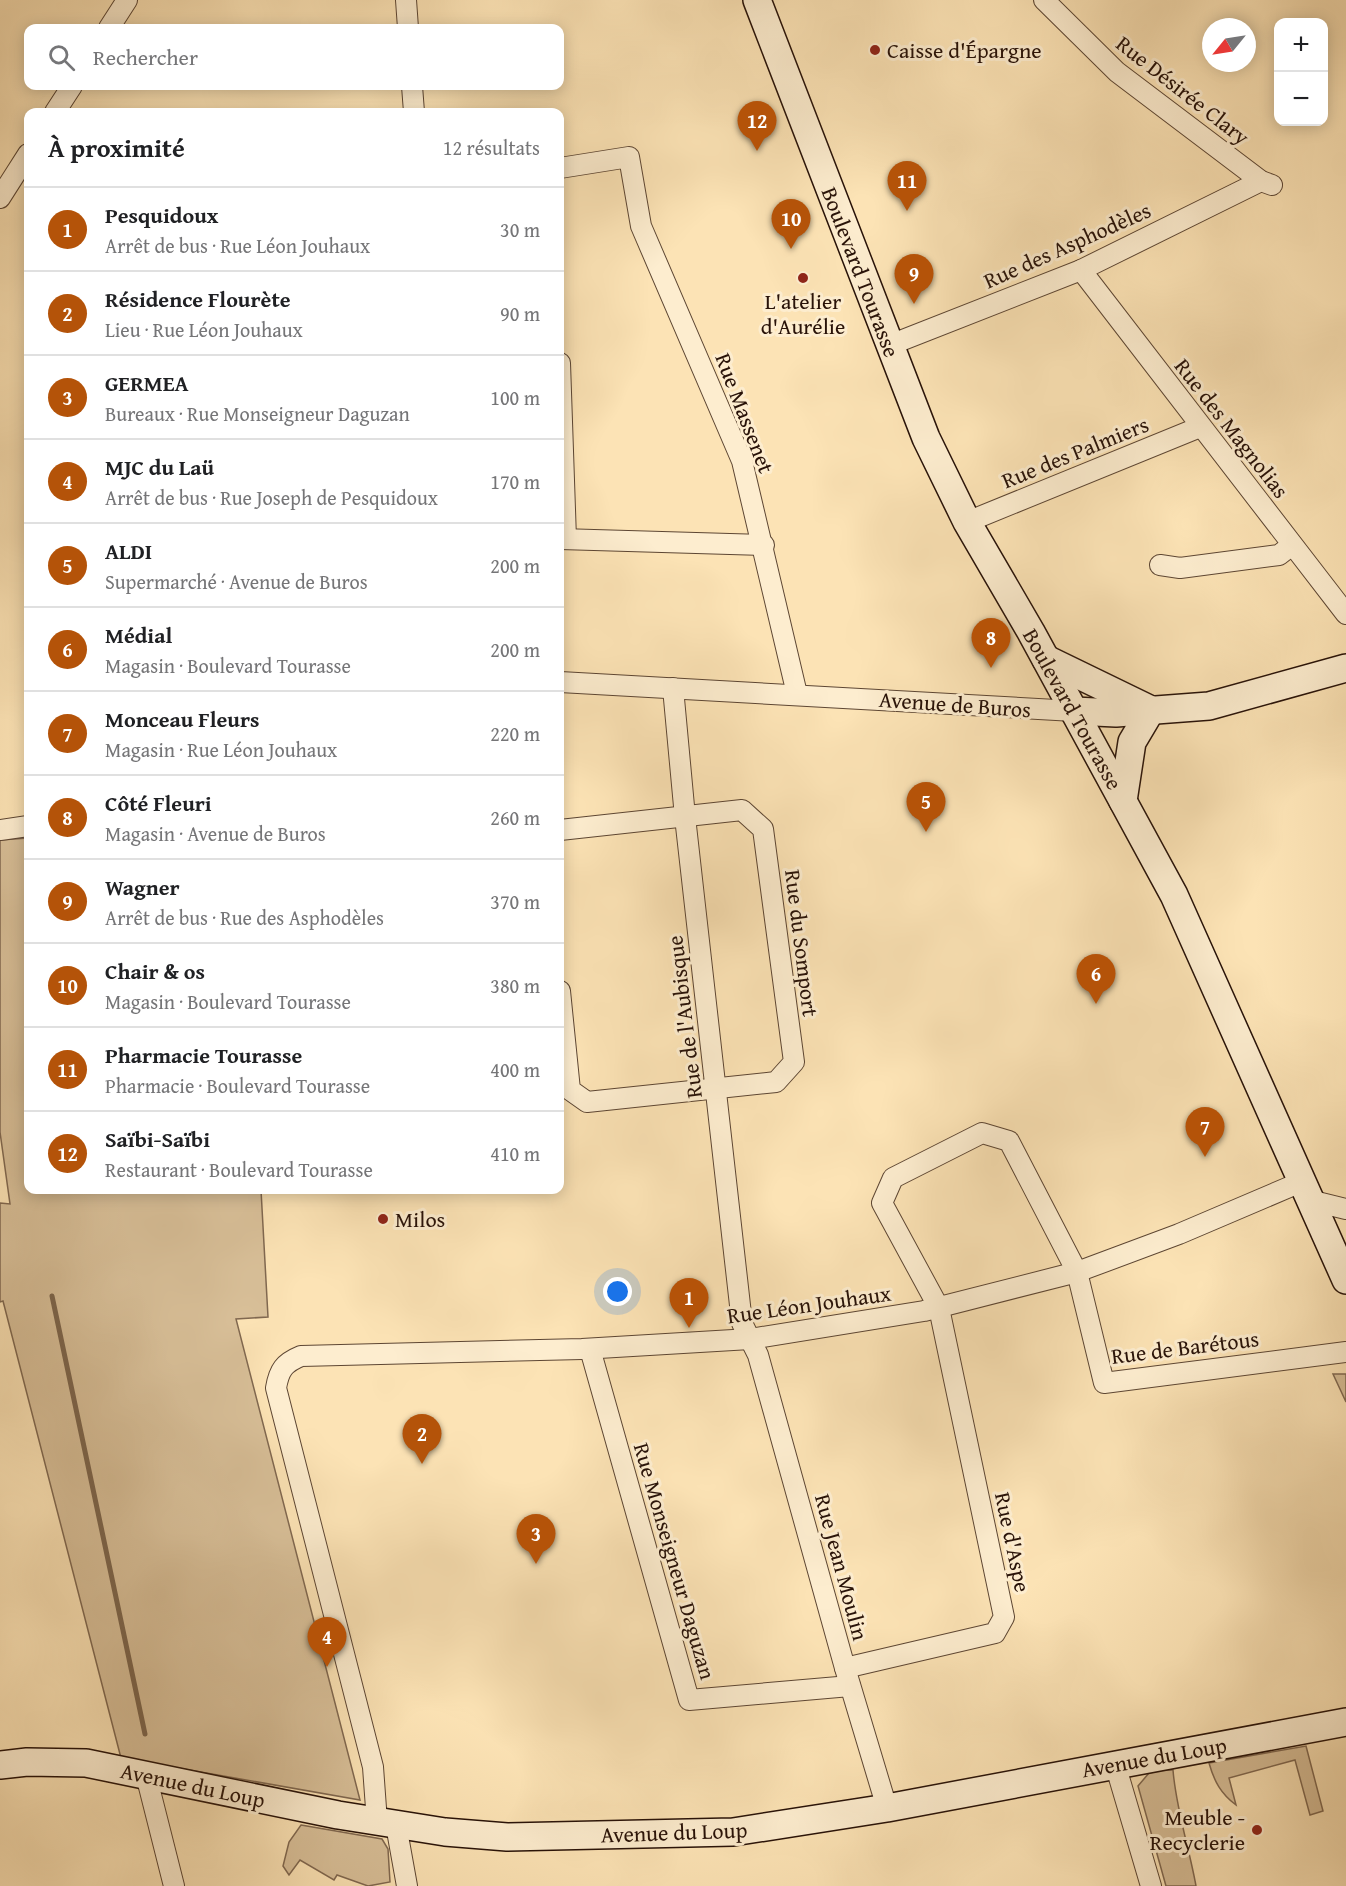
<!DOCTYPE html>
<html lang="fr">
<meta charset="utf-8">
<style>
body{margin:0;font-family:"Gentium Book Plus",serif;background:#f6f6f6;color:#202124}
.controls{position:absolute;right:18px;top:18px;display:grid;overflow:hidden;border-radius:12px;box-shadow:0 3px 15px #0003}
.controls button{width:54px;height:54px;display:grid;place-items:center;padding:0;border:0;border-bottom:2px solid #e0e0e0;background:#fff;color:#202124;font:30px sans-serif}
.compass{position:absolute;left:1202px;top:18px;width:54px;height:54px;border-radius:50%;background:#fff;box-shadow:0 3px 15px #0003;rotate:240deg}
.you{position:absolute;left:618px;top:1292px;width:21px;height:21px;margin:-15px;border:4px solid #fff;border-radius:50%;background:#1a73e8;box-shadow:0 0 0 9px #1a73e833}
.badge{display:grid;place-items:center;width:39px;height:39px;border-radius:50%;background:#b45309;color:#fff;font-size:20px;font-weight:700}
.pin{position:absolute;translate:-50% -50px;filter:drop-shadow(0 2px 3px #0008)}
.pin::after{content:'';position:absolute;top:32px;width:21px;height:18px;background:inherit;clip-path:polygon(0 0,100% 0,50% 100%)}
.list{margin:0;padding:0;list-style:none}
h2{display:flex;justify-content:space-between;align-items:center;height:78px;margin:0;padding:0 24px;font-size:26px}
h2 small{font-size:20px;font-weight:400;color:#757577}
.list li{display:grid;grid-template-columns:39px 1fr auto;gap:18px;align-items:center;box-sizing:border-box;height:84px;padding:0 24px;border-top:2px solid #e0e0e0}
.list b{display:block;font-size:22px;white-space:nowrap}
.list p{margin:0;font-size:20px;white-space:nowrap;color:#757577}
.list em{font-size:20px;font-style:normal;color:#757577}
.icon{flex:none;width:33px;height:33px;fill:none;stroke:currentColor;stroke-width:2;stroke-linecap:round;stroke-linejoin:round}
.map{position:relative;flex:none;width:1346px;height:1886px;overflow:hidden}
.search{position:absolute;background:#fff;box-shadow:0 3px 15px #0003;left:24px;top:24px;width:540px;height:66px;display:flex;align-items:center;gap:15px;box-sizing:border-box;padding:0 21px;border-radius:12px;color:#757577;font-size:22px}
.panel{position:absolute;background:#fff;box-shadow:0 3px 15px #0003;left:24px;top:108px;width:540px;height:1086px;border-radius:12px}
.map>svg:first-child{display:block}
.green{fill:#d8bf98;stroke:#806850;stroke-width:1.5}
.lines{fill:none;stroke-linecap:round;stroke-linejoin:round}
.stream{stroke:#7c654c;stroke-width:5}
.street-casing{stroke:#5d4633;stroke-width:22}
.secondary-casing{stroke:#281208;stroke-width:30}
.street{stroke:#fdedcf;stroke-width:20}
.secondary{stroke:#fdedcf;stroke-width:27}
.poi-dot{fill:#8f2418;stroke:#fdedcf;stroke-width:2}
.labels{text-anchor:middle;dominant-baseline:central;stroke-width:6;stroke-linejoin:round;paint-order:stroke}
.poi-label{font-size:22px;fill:#281208;stroke:#fdedcf;text-anchor:start}
.street-label{font-size:22px;fill:#281208;stroke:#fdedcf}
</style>
<div class="map">
<svg width="1346" height="1886" viewBox="0 0 1346 1886">
<rect width="100%" height="100%" fill="#fce3b5"/>
<filter id="stains"><feTurbulence type="fractalNoise" baseFrequency=".00333" numOctaves="4"/><feColorMatrix values="0 0 0 0 .2 0 0 0 0 .09 0 0 0 0 .02 0 0 0 .5 -.17"/></filter>
<radialGradient id="worn" r=".72"><stop offset=".6" stop-color="#630" stop-opacity="0"/><stop offset="1" stop-color="#630" stop-opacity=".3"/></radialGradient>
<g class="green">
<polygon points="28,838 28,1190 261,1190 268,1317 236,1319 360,1800 121,1758 3,1301 0,1302 0,1203 10,1204 0,1132 0,840"/>
<polygon points="1333,1374 1346,1374 1346,1402"/>
<path d="M 1306,1746 L 1323,1811 L 1310,1815 L 1295,1760 L 1229,1778 L 1236,1805 C 1221,1794 1214,1781 1209,1763 Z"/>
<path d="M 1163,1770 L 1173,1770 C 1176,1809 1189,1847 1196,1886 L 1166,1886 L 1138,1786 L 1149,1773 Z"/>
<polygon points="301,1825 382,1839 388,1849 390,1882 368,1886 337,1875 334,1880 300,1860 289,1875 283,1866 289,1842"/>
</g>
<g class="lines">
<polyline class="stream" points="52,1296 145,1734"/>
<g class="street-casing">
<g id="street">
<polyline points="406,0 408,28"/>
<polyline points="1044,0 1117,72 1261,181 1272,185"/>
<polyline points="109,28 127,0"/>
<polyline points="412,86 414,112"/>
<polyline points="55,112 72,86"/>
<polyline points="560,168 629,157 641,226 742,461 797,694"/>
<polyline points="0,198 28,154"/>
<polyline points="1081,270 1346,614"/>
<polyline points="890,345 1081,270 1261,181"/>
<polyline points="560,363 566,539"/>
<polyline points="967,522 1200,427"/>
<polyline points="560,539 764,545"/>
<polyline points="1160,565 1180,568 1279,555 1292,545"/>
<polyline points="560,682 1074,711"/>
<polyline points="673,688 685,817 742,1323 758,1355 845,1668 887,1808"/>
<polyline points="0,830 28,826"/>
<polyline points="560,830 742,810 763,829 794,1062 776,1082 587,1102 570,1090 560,991"/>
<polyline points="1309,1200 1346,1209"/>
<polyline points="590,1349 689,1700 850,1686"/>
<polyline points="845,1668 995,1633 1004,1617 939,1308 882,1203 893,1178 982,1133 1009,1141 1077,1272 1104,1383 1346,1352"/>
<polyline points="1115,1764 1151,1886"/>
<polyline points="146,1775 174,1886"/>
<path d="M 377,1822 L 373,1767 L 276,1388 C 279,1370 284,1363 301,1356 L 582,1349 L 750,1339 L 924,1311 L 1077,1272 L 1179,1234 L 1301,1182"/>
<polyline points="396,1825 407,1886"/>
</g>
</g>
<g class="secondary-casing">
<g id="secondary">
<polyline points="757,0 926,438 967,522 1031,632 1174,895 1346,1280"/>
<polyline points="1046,659 1151,710 1132,742 1123,801"/>
<polyline points="1074,711 1116,713 1209,706 1346,668"/>
<polyline points="0,1765 27,1762 86,1763 338,1815 445,1832 507,1837 733,1832 887,1808 1346,1722"/>
</g>
</g>
<use href="#street" class="street"/>
<use href="#secondary" class="secondary"/>
</g>
<g class="poi-dot">
<circle cx="875" cy="50" r="6"/>
<circle cx="803" cy="278" r="6"/>
<circle cx="383" cy="1219" r="6"/>
<circle cx="1257" cy="1830" r="6"/>
</g>
<g class="labels">
<g class="poi-label">
<text x="887" y="50">Caisse d'Épargne</text>
<text x="803" y="301" text-anchor="middle">L'atelier<tspan x="803" dy="25">d'Aurélie</tspan></text>
<text x="395" y="1219">Milos</text>
<text x="1245" y="1817" text-anchor="end">Meuble -<tspan x="1245" dy="25">Recyclerie</tspan></text>
</g>
<g class="street-label">
<text transform="translate(1183 90) rotate(38)">Rue Désirée Clary</text>
<text transform="translate(1067 245) rotate(-24)">Rue des Asphodèles</text>
<text transform="translate(861 272) rotate(69)">Boulevard Tourasse</text>
<text transform="translate(745 413) rotate(69)">Rue Massenet</text>
<text transform="translate(1232 428) rotate(52)">Rue des Magnolias</text>
<text transform="translate(1075 452) rotate(-22)">Rue des Palmiers</text>
<text transform="translate(955 704) rotate(4)">Avenue de Buros</text>
<text transform="translate(1073 709) rotate(61)">Boulevard Tourasse</text>
<text transform="translate(802 943) rotate(83)">Rue du Somport</text>
<text transform="translate(684 1017) rotate(-97)">Rue de l'Aubisque</text>
<text transform="translate(809 1304) rotate(-8)">Rue Léon Jouhaux</text>
<text transform="translate(1185 1347) rotate(-7)">Rue de Barétous</text>
<text transform="translate(1013 1542) rotate(78)">Rue d'Aspe</text>
<text transform="translate(675 1561) rotate(74)">Rue Monseigneur Daguzan</text>
<text transform="translate(842 1567) rotate(75)">Rue Jean Moulin</text>
<text transform="translate(1154 1757) rotate(-10)">Avenue du Loup</text>
<text transform="translate(193 1785) rotate(12)">Avenue du Loup</text>
<text transform="translate(674 1832) rotate(-2)">Avenue du Loup</text>
</g>
</g>
<rect width="100%" height="100%" filter="url(#stains)"/>
<rect width="100%" height="100%" fill="url(#worn)"/>
</svg>
<div class="controls">
<button>+</button>
<button>−</button>
</div>
<svg class="compass" viewBox="-18 -18 36 36"><path d="M0-13l5 13h-10z" fill="#e53935"/><path d="M0 13l5-13h-10z" fill="#757577"/></svg>
<div class="you"></div>
<div class="pin badge" style="left:689px;top:1328px">1</div>
<div class="pin badge" style="left:422px;top:1464px">2</div>
<div class="pin badge" style="left:536px;top:1564px">3</div>
<div class="pin badge" style="left:327px;top:1667px">4</div>
<div class="pin badge" style="left:926px;top:832px">5</div>
<div class="pin badge" style="left:1096px;top:1004px">6</div>
<div class="pin badge" style="left:1205px;top:1157px">7</div>
<div class="pin badge" style="left:991px;top:668px">8</div>
<div class="pin badge" style="left:914px;top:304px">9</div>
<div class="pin badge" style="left:791px;top:249px">10</div>
<div class="pin badge" style="left:907px;top:211px">11</div>
<div class="pin badge" style="left:757px;top:151px">12</div>
<div class="search"><svg class="icon" aria-label="search" viewBox="0 0 24 24"><circle cx="10" cy="10" r="6"/><path d="M15 15l6 6"/></svg>Rechercher</div>
<section class="panel">
<h2>À proximité<small>12 résultats</small></h2>
<ul class="list">
<li><span class="badge">1</span><div><b>Pesquidoux</b><p>Arrêt de bus · Rue Léon Jouhaux</p></div><em>30 m</em></li>
<li><span class="badge">2</span><div><b>Résidence Flourète</b><p>Lieu · Rue Léon Jouhaux</p></div><em>90 m</em></li>
<li><span class="badge">3</span><div><b>GERMEA</b><p>Bureaux · Rue Monseigneur Daguzan</p></div><em>100 m</em></li>
<li><span class="badge">4</span><div><b>MJC du Laü</b><p>Arrêt de bus · Rue Joseph de Pesquidoux</p></div><em>170 m</em></li>
<li><span class="badge">5</span><div><b>ALDI</b><p>Supermarché · Avenue de Buros</p></div><em>200 m</em></li>
<li><span class="badge">6</span><div><b>Médial</b><p>Magasin · Boulevard Tourasse</p></div><em>200 m</em></li>
<li><span class="badge">7</span><div><b>Monceau Fleurs</b><p>Magasin · Rue Léon Jouhaux</p></div><em>220 m</em></li>
<li><span class="badge">8</span><div><b>Côté Fleuri</b><p>Magasin · Avenue de Buros</p></div><em>260 m</em></li>
<li><span class="badge">9</span><div><b>Wagner</b><p>Arrêt de bus · Rue des Asphodèles</p></div><em>370 m</em></li>
<li><span class="badge">10</span><div><b>Chair &amp; os</b><p>Magasin · Boulevard Tourasse</p></div><em>380 m</em></li>
<li><span class="badge">11</span><div><b>Pharmacie Tourasse</b><p>Pharmacie · Boulevard Tourasse</p></div><em>400 m</em></li>
<li><span class="badge">12</span><div><b>Saïbi-Saïbi</b><p>Restaurant · Boulevard Tourasse</p></div><em>410 m</em></li>
</ul>
</section>
</div>
